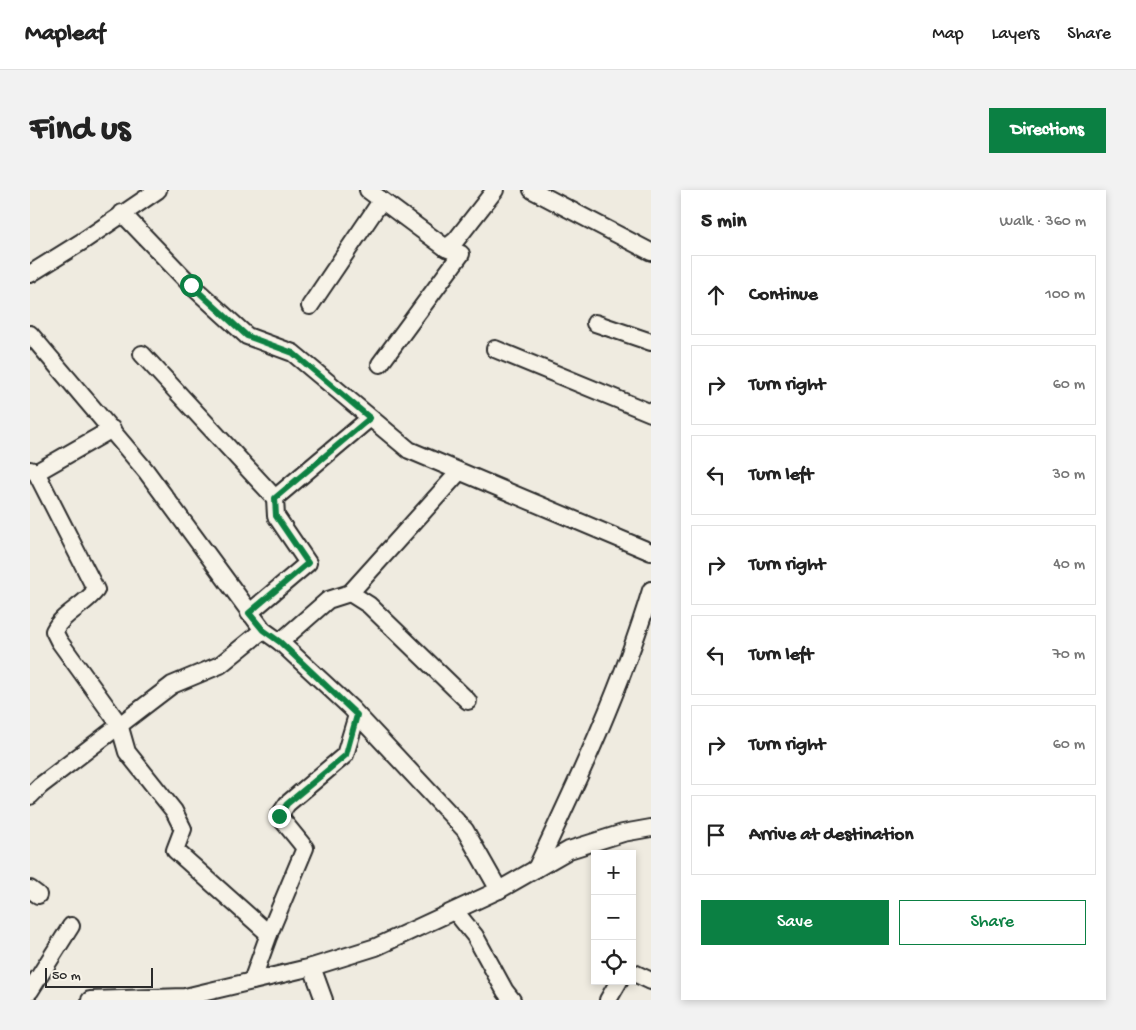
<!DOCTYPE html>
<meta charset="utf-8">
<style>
body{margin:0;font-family:"Gochi Hand",sans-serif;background:#f2f2f2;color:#222}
.controls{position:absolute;right:15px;bottom:15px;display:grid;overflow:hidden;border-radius:0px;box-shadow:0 2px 8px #0003}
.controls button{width:45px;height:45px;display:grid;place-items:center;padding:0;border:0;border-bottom:1px solid #e0e0e0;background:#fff;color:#222;font:25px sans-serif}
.scale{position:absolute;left:15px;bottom:12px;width:108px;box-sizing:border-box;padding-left:5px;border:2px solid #2b2b2b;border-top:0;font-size:14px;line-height:18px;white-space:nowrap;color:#2b2b2b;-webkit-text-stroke:4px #f7f3e8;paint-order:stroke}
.stop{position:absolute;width:15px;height:15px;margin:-11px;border:4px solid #0b8043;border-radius:50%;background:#fff}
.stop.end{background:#0b8043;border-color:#fff;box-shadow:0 1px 5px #0008}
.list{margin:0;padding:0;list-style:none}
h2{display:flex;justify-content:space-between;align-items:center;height:65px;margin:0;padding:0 20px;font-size:21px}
h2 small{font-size:16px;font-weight:400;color:#767676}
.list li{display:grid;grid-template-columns:32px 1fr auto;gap:15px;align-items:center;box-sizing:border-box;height:80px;margin:0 10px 10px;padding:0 10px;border:1px solid #e0e0e0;border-radius:0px}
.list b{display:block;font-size:19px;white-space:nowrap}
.list em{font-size:16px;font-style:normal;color:#767676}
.actions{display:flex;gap:10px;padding:15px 20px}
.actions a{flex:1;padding:11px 0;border:1px solid #0b8043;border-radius:0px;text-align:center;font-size:18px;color:#0b8043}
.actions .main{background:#0b8043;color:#fff}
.icon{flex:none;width:28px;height:28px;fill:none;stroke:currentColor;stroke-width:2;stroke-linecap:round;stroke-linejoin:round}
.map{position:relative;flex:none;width:621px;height:810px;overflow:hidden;border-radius:0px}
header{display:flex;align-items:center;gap:30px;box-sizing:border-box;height:70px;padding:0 25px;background:#fff;border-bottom:1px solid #e0e0e0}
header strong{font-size:24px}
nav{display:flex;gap:28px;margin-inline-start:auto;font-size:18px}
.intro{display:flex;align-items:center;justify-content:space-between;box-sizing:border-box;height:120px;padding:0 30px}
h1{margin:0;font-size:35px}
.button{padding:12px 22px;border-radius:0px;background:#0b8043;color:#fff;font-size:18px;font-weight:700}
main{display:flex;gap:30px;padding:0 30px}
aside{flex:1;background:#fff;border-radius:0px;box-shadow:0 2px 8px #0003}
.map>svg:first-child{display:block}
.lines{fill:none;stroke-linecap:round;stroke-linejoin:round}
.street-casing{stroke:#2b2b2b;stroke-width:20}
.street{stroke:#f7f3e8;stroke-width:16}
.route{stroke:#0b8043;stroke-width:6}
</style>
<header>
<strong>Mapleaf</strong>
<nav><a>Map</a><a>Layers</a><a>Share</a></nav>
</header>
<div class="intro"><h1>Find us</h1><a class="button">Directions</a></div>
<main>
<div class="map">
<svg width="621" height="810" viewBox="0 0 621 810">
<rect width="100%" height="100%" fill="#efebe0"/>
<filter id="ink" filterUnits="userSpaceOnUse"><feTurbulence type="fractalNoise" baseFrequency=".02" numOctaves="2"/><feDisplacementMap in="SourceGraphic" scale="10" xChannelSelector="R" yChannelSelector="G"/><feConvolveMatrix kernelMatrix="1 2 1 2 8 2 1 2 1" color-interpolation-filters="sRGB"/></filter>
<g filter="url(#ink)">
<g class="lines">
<g class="street-casing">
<g id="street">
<polyline points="338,0 416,58 426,50 465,0"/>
<polyline points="502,0 621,62"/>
<polyline points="92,23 161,95 217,146 263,163 379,260 621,362"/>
<polyline points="0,84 53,51 128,0"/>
<polyline points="280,116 351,11"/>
<polyline points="565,133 621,152"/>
<polyline points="0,144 116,281 233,440 250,452 321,518 435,640 469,700"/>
<polyline points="465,159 621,223"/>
<polyline points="112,164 245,308"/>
<polyline points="350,174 431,64 416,58"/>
<polyline points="0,280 7,282 82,239"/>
<path d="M 6,282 L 66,400 C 54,416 33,423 24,441 L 29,451 L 89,534 L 97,562 L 144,621 L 153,639 L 145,660 L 239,744"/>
<polyline points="320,403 339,415 438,511"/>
<polyline points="219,423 278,373 246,326 245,308 340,228"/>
<polyline points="250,452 298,410 320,403 429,282"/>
<polyline points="0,606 10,596 142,495 190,475 233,440"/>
<path d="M 506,679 C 549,588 592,497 621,400"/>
<polyline points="0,699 8,705"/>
<polyline points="425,721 445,746 475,801 482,810"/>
<polyline points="282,777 294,810"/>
<polyline points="602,782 621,791"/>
<polyline points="222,791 239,744 275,658 249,626 257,614 315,565 327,525"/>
<polyline points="0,801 41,736"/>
<polyline points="60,810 155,807 282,777 346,757 469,700 539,660 593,643 621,638"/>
<polyline points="578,810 589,791"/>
</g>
</g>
<use href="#street" class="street"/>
</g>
</g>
<g class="lines" filter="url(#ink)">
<polyline class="route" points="161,95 217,146 263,163 340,228 245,308 246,326 278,373 219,423 233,440 250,452 327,525 316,565 257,614 249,626"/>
</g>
</svg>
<div class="controls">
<button>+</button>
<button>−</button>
<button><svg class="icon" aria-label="locate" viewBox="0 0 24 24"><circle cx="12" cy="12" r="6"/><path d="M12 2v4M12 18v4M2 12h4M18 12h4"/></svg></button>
</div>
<div class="scale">50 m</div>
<div class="stop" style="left:161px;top:95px"></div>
<div class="stop end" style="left:249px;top:626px"></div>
</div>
<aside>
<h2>5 min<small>Walk · 360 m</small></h2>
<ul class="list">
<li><svg class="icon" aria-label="ahead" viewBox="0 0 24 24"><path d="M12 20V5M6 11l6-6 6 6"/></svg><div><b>Continue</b></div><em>100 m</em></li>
<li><svg class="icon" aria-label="right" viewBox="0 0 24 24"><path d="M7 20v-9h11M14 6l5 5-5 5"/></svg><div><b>Turn right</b></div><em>60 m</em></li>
<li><svg class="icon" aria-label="left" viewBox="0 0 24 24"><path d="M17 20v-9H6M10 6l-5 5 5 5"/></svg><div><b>Turn left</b></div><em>30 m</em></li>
<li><svg class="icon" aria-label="right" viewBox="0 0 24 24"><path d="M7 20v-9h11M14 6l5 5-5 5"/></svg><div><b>Turn right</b></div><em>40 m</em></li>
<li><svg class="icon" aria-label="left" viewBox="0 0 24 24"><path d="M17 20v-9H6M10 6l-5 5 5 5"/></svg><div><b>Turn left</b></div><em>70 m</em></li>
<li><svg class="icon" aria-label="right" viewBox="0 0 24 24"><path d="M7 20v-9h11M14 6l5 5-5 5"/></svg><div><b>Turn right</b></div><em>60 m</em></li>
<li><svg class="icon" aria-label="arrive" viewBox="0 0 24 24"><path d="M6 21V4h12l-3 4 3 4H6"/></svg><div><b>Arrive at destination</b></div></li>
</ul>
<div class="actions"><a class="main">Save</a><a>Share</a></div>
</aside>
</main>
